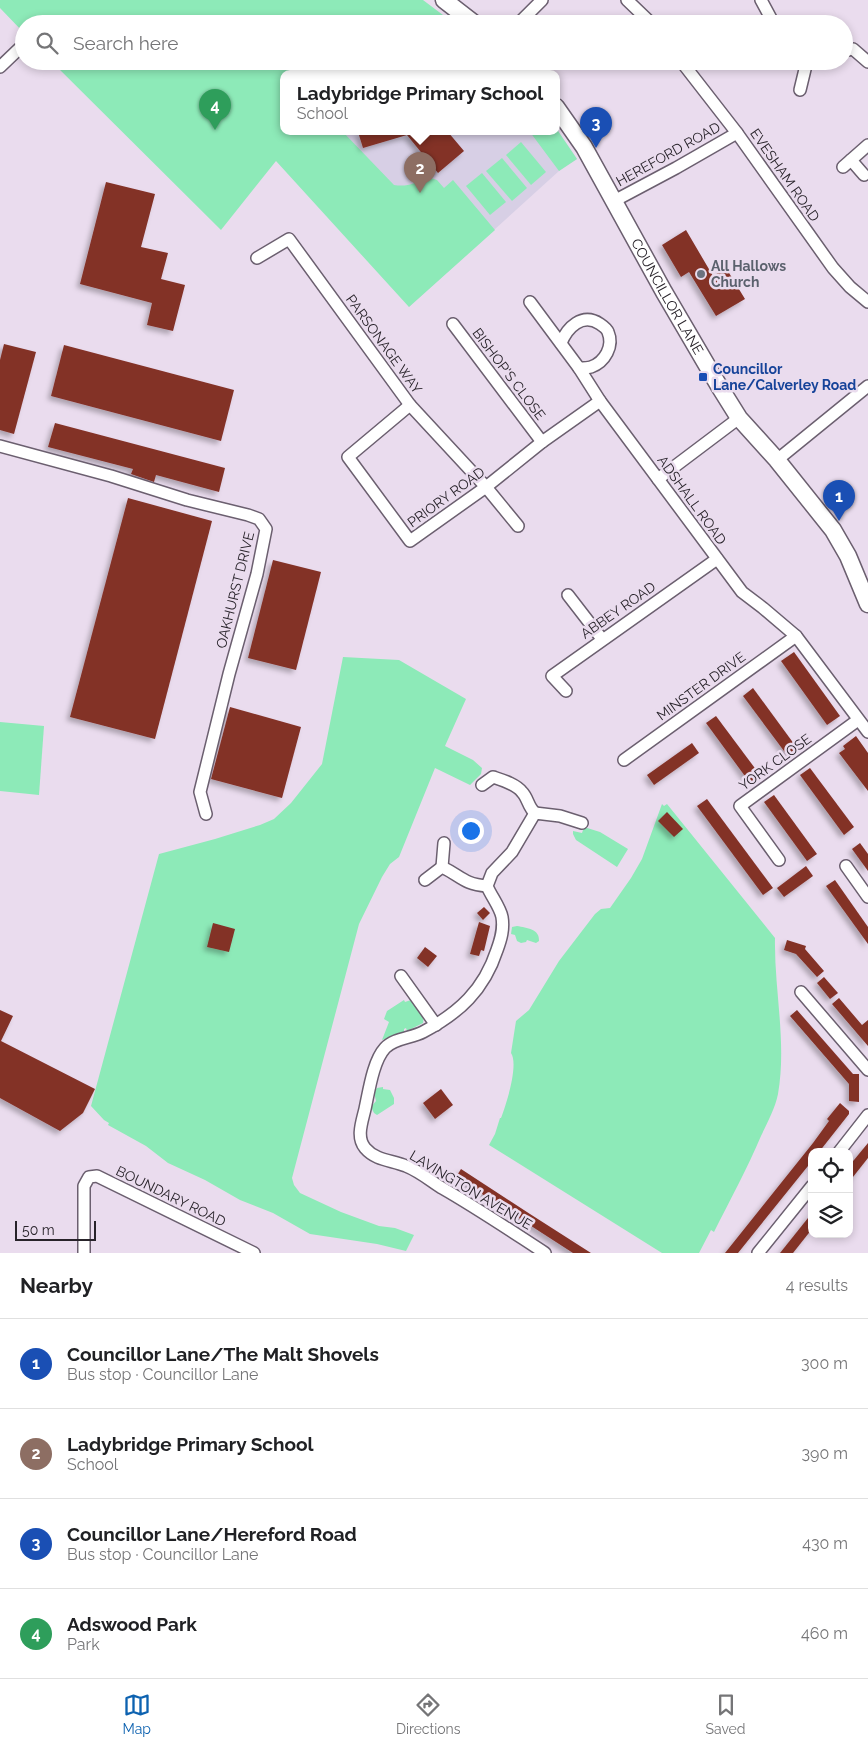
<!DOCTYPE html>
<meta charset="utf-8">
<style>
body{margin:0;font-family:Raleway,sans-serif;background:#f2f2f2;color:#202124}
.controls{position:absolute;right:15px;bottom:15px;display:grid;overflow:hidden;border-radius:10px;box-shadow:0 2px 8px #0003}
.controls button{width:45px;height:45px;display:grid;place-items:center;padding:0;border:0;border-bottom:1px solid #e0e0e0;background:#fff;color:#202124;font:25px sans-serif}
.scale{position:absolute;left:15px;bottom:12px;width:81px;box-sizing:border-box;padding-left:5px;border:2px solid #28232a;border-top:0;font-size:14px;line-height:18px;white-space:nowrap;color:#28232a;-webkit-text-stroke:4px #eadcee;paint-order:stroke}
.you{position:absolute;left:470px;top:830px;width:18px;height:18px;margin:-12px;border:4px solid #fff;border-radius:50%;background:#1a73e8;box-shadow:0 0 0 8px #1a73e833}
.badge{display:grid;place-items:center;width:32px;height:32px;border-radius:50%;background:#0d62b0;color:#fff;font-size:16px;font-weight:700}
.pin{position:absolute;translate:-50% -41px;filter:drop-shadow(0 1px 2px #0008)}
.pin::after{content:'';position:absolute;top:26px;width:18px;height:15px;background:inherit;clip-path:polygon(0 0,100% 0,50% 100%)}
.popup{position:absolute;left:280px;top:70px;width:280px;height:65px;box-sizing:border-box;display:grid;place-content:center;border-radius:10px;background:#fff;filter:drop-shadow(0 1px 4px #0005);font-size:16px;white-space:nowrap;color:#757577}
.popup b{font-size:19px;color:#202124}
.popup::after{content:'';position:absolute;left:50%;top:100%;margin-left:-10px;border:10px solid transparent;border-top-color:#fff}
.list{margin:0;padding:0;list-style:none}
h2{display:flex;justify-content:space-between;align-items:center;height:65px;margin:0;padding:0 20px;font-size:21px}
h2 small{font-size:16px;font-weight:400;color:#757577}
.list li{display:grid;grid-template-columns:32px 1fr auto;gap:15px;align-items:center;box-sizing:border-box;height:90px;padding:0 20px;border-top:1px solid #e0e0e0}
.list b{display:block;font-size:19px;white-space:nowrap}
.list p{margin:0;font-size:16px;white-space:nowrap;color:#757577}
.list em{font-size:16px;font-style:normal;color:#757577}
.icon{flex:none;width:28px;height:28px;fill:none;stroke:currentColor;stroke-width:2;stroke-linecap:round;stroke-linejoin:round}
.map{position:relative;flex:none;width:868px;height:1253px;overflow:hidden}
.search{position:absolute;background:#fff;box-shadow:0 2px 8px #0003;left:15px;right:15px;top:15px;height:55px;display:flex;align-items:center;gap:12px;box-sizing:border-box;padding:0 18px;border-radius:28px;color:#757577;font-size:19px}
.sheet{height:425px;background:#fff}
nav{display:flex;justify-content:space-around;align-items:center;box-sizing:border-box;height:70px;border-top:1px solid #e0e0e0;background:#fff;font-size:14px;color:#757577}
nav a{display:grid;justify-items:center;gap:2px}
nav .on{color:#0d62b0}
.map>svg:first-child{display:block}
.education{fill:#d7cfe5}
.green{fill:#8deab8}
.building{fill:#833128;filter:url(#shadow)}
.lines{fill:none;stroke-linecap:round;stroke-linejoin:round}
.street-casing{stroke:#6b5f6f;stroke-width:14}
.secondary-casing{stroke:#6b5f6f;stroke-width:19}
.street{stroke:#fff;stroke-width:11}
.secondary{stroke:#fff;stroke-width:16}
.worship-dot{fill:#6b7280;stroke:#eadcee;stroke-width:2}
.transit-dot{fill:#1a4fb4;stroke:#eadcee;stroke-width:2}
.labels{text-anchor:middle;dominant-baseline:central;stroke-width:5;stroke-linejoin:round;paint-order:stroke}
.street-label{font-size:14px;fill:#28232a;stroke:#eadcee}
.worship-label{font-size:14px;font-weight:bold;fill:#5b616d;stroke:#eadcee;text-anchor:start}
.transit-label{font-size:14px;font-weight:bold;fill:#164399;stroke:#eadcee;text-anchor:start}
</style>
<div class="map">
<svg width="868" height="1253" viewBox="0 0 868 1253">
<defs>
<filter id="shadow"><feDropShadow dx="-3.5" dy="3.5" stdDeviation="2.5" flood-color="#0004"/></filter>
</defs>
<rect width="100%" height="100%" fill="#eadcee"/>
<g class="education">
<polygon points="385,61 500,61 513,74 371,74"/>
<polygon points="556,128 577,159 559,171 409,307 307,132 556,132"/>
</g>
<g class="green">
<polygon points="0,0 423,0 455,24 432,24 429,22 427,24 24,24 24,33 0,8"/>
<path d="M 51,61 L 385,61 L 371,74 L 284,74 L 284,132 L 343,132 L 394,185 C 406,187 417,184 425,176 L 437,180 L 444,188 L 453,180 L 495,230 L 409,307 L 276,161 L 221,230 Z"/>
<polygon points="484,61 500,61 513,74 485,74 479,67"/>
<polygon points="556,128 577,159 559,171 530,132 556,132"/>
<polygon points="521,142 546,172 531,185 506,155"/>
<polygon points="502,158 527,188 512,201 486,171"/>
<polygon points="482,173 506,202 490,215 466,186"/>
<polygon points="343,657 399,660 466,699 445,746 473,760 482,768 481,774 470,785 435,768 399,857 390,864 382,877 359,924 292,1178 294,1185 300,1193 341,1212 379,1226 395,1228 414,1235 406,1251 377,1244 310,1234 273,1213 240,1200 205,1180 168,1163 146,1146 108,1125 109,1123 104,1120 91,1106 159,854 215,839 260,825 274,819 291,803 322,764"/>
<polygon points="0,722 44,726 39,795 0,791"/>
<path d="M 662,804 L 664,806 L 667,804 L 775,938 C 774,990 787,1042 778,1094 C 775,1109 767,1123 761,1136 C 747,1169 730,1200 714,1232 L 711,1230 L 699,1253 L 662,1253 L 489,1145 L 495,1134 L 500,1118 L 501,1118 C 506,1105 519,1065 511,1053 L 516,1021 L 529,1010 L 559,961 L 595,914 L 601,909 L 610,908 L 631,878 L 642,859 Z"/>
<polygon points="584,827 600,832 628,849 617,867 576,840 573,834 573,831 582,833"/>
<path d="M 517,926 C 527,928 540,929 539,941 L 536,943 L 527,940 L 526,942 L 521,943 L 517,941 L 515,935 L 511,934 L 512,927 Z"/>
<path d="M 404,1000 L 405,1002 L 411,1000 C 418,1004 425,1015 423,1023 L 407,1031 L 406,1028 L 404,1029 L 404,1032 L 382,1040 L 389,1022 L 384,1019 L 387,1011 Z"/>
<polygon points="383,1087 383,1089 390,1090 394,1098 394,1104 377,1115 374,1113 371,1107 376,1101 374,1092 377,1088"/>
</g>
<g class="building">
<polygon points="358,132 448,132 464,151 438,173 407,135 363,148"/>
<polygon points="106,182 155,194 141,247 168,253 161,279 185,285 173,331 147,325 152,303 80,284"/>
<polygon points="686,230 713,276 726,268 745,299 716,316 689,272 681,277 662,245"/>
<polygon points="4,344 36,352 14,434 0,430 0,360"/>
<polygon points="64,345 234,390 221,441 51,396"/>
<polygon points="55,423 225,468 219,492 156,475 154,482 131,474 133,469 48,447"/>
<polygon points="128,498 212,521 155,739 70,717"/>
<polygon points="273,560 321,572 296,670 248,658"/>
<polygon points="794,652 840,716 827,725 781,661"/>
<polygon points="753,688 797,748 787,755 743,696"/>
<polygon points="230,707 301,727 282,798 211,779"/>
<polygon points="716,716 760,775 750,783 706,723"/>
<polygon points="856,736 868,753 868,791 839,753 845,749 843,746"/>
<polygon points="692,743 699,753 654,785 647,775"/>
<polygon points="810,768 854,827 844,835 800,775"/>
<polygon points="774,795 817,854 807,861 764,802"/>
<polygon points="707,799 773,888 763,895 697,806"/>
<polygon points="667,812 683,829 674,837 658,821"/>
<polygon points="860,843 868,854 868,871 852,849"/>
<polygon points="806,866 813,876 784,897 777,888"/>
<polygon points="835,880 868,927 868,944 826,886"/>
<polygon points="484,907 490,913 483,920 477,913"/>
<polygon points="479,922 490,926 484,951 481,950 479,956 470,954"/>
<polygon points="213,923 235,929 229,952 207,947"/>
<polygon points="787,940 806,946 805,949 824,971 817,977 796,954 784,950"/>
<polygon points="425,947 437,956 428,967 417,958"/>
<polygon points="824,977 838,993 830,999 817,983"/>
<polygon points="839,998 862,1025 868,1020 868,1046 832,1004"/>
<polygon points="0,1010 13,1016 1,1041 95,1089 83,1113 60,1131 0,1098"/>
<polygon points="797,1010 853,1074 859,1074 859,1102 849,1101 849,1084 790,1016"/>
<polygon points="441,1089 453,1105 435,1119 423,1103"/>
<polygon points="840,1103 849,1111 849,1114 819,1152 812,1152 812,1161 738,1253 725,1253 813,1143 829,1121 827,1119"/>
<polygon points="868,1143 868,1158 849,1182 849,1166"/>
<polygon points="461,1169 530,1214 591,1253 573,1253 542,1233 456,1177"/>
<polygon points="812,1213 812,1229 793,1253 780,1253"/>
</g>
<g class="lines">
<g class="street-casing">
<g id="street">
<polyline points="627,0 652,24"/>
<polyline points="761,0 774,24"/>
<polyline points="518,24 542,0"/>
<polyline points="844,51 853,49 868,62"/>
<polyline points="681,61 737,133 833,268 850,287 868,302"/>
<polyline points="0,67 23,45"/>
<polyline points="800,90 807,61"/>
<polyline points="851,160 864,175"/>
<polyline points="843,167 868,145"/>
<polyline points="614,201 676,168 737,133"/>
<polyline points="257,258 289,239 410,405 486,487 518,526"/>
<polyline points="530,302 579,368 600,401 742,592 763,608 796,636 868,732"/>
<polyline points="453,324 542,442"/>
<path d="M 561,343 C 567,328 582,312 600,324 C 603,326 607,329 608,332 C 614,346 605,362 591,367 C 588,368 583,368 579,368"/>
<polyline points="410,405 348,457 410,541 486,487 542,442 600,401"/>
<polyline points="0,446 111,476 187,500 248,515 259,519 266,529 257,574 229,674 200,792 206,814"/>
<polyline points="777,460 868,386"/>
<polyline points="658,479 739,418"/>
<polyline points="568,595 602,639"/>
<polyline points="566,691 552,676 717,559"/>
<polyline points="624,760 796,636"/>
<path d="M 482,785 L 493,777 C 502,780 516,784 522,792 C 528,798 528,807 535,813"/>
<polyline points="779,860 740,806 858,720"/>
<polyline points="846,866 868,897"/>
<polyline points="442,867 444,843"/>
<path d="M 425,880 L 442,867 C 461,876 463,884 487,886"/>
<polyline points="401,976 436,1025"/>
<polyline points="801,992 868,1070"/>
<polyline points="839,1152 868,1115"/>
<polyline points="84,1253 84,1186 89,1177 97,1176 254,1253"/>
<path d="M 545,1253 C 511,1231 477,1208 442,1188 C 431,1181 419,1171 406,1166 C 392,1160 376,1161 365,1148 C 356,1137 362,1122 365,1109 C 369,1091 373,1061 385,1048 C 394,1038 412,1038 423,1032 C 459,1013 484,990 497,950 C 501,939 504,929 502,917 C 500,907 491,896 487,886 L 492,873 L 512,852 L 535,813 L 560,816 L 582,823"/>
<polyline points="758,1253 812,1186"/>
</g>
</g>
<g class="secondary-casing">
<g id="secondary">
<polyline points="444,0 475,24"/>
<polyline points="517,61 529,74"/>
<path id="s1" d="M 556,107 L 584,147 L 664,292 L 719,386 L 739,418 L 777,460 L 833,530 L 848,556 L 868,604"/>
</g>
</g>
<use href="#street" class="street"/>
<use href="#secondary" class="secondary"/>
</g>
<circle class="worship-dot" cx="701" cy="274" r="5"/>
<rect class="transit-dot" x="698" y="372" width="10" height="10" rx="2.5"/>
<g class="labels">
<g class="street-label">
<text transform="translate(668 154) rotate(-29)">HEREFORD ROAD</text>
<text transform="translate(785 175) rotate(55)">EVESHAM ROAD</text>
<text stroke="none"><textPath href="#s1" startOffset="220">COUNCILLOR LANE</textPath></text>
<text transform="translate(384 344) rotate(54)">PARSONAGE WAY</text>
<text transform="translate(509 374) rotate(53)">BISHOP'S CLOSE</text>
<text transform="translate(446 497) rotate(-36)">PRIORY ROAD</text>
<text transform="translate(692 500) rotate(54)">ADSHALL ROAD</text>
<text transform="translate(235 590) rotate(-76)">OAKHURST DRIVE</text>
<text transform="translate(618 610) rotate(-35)">ABBEY ROAD</text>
<text transform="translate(701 686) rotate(-36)">MINSTER DRIVE</text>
<text transform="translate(775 762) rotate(-36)">YORK CLOSE</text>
<text transform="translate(471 1190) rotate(31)">LAVINGTON AVENUE</text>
<text transform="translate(171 1196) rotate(26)">BOUNDARY ROAD</text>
</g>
<g class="worship-label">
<text x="711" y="266">All Hallows<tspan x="711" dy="16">Church</tspan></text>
</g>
<g class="transit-label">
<text x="713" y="369">Councillor<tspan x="713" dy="16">Lane/Calverley Road</tspan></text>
</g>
</g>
</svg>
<div class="controls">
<button><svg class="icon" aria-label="locate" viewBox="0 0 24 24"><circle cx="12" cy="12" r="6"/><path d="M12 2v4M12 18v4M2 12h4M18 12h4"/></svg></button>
<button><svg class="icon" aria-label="layers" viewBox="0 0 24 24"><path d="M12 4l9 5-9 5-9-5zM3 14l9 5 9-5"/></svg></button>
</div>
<div class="scale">50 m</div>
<div class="you"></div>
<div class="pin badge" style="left:839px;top:521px;background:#1a4fb4">1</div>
<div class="pin badge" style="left:420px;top:193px;background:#8d6e63">2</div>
<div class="popup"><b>Ladybridge Primary School</b>School</div>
<div class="pin badge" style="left:596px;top:148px;background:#1a4fb4">3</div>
<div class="pin badge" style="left:215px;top:130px;background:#2e9e5b">4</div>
<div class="search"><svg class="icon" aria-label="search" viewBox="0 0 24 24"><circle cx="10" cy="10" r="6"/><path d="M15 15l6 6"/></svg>Search here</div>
</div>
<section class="sheet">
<h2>Nearby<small>4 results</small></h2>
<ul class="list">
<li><span class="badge" style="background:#1a4fb4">1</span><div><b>Councillor Lane/The Malt Shovels</b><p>Bus stop · Councillor Lane</p></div><em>300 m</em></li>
<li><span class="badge" style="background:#8d6e63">2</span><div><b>Ladybridge Primary School</b><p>School</p></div><em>390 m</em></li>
<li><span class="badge" style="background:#1a4fb4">3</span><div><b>Councillor Lane/Hereford Road</b><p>Bus stop · Councillor Lane</p></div><em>430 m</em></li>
<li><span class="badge" style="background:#2e9e5b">4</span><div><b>Adswood Park</b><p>Park</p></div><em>460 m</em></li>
</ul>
</section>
<nav>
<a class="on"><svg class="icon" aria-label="map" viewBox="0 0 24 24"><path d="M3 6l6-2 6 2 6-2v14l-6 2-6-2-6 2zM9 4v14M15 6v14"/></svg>Map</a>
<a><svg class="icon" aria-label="directions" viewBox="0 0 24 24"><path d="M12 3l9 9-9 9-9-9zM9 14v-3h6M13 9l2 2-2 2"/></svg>Directions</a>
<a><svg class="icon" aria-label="saved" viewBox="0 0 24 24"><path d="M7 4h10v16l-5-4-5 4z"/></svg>Saved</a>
</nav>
